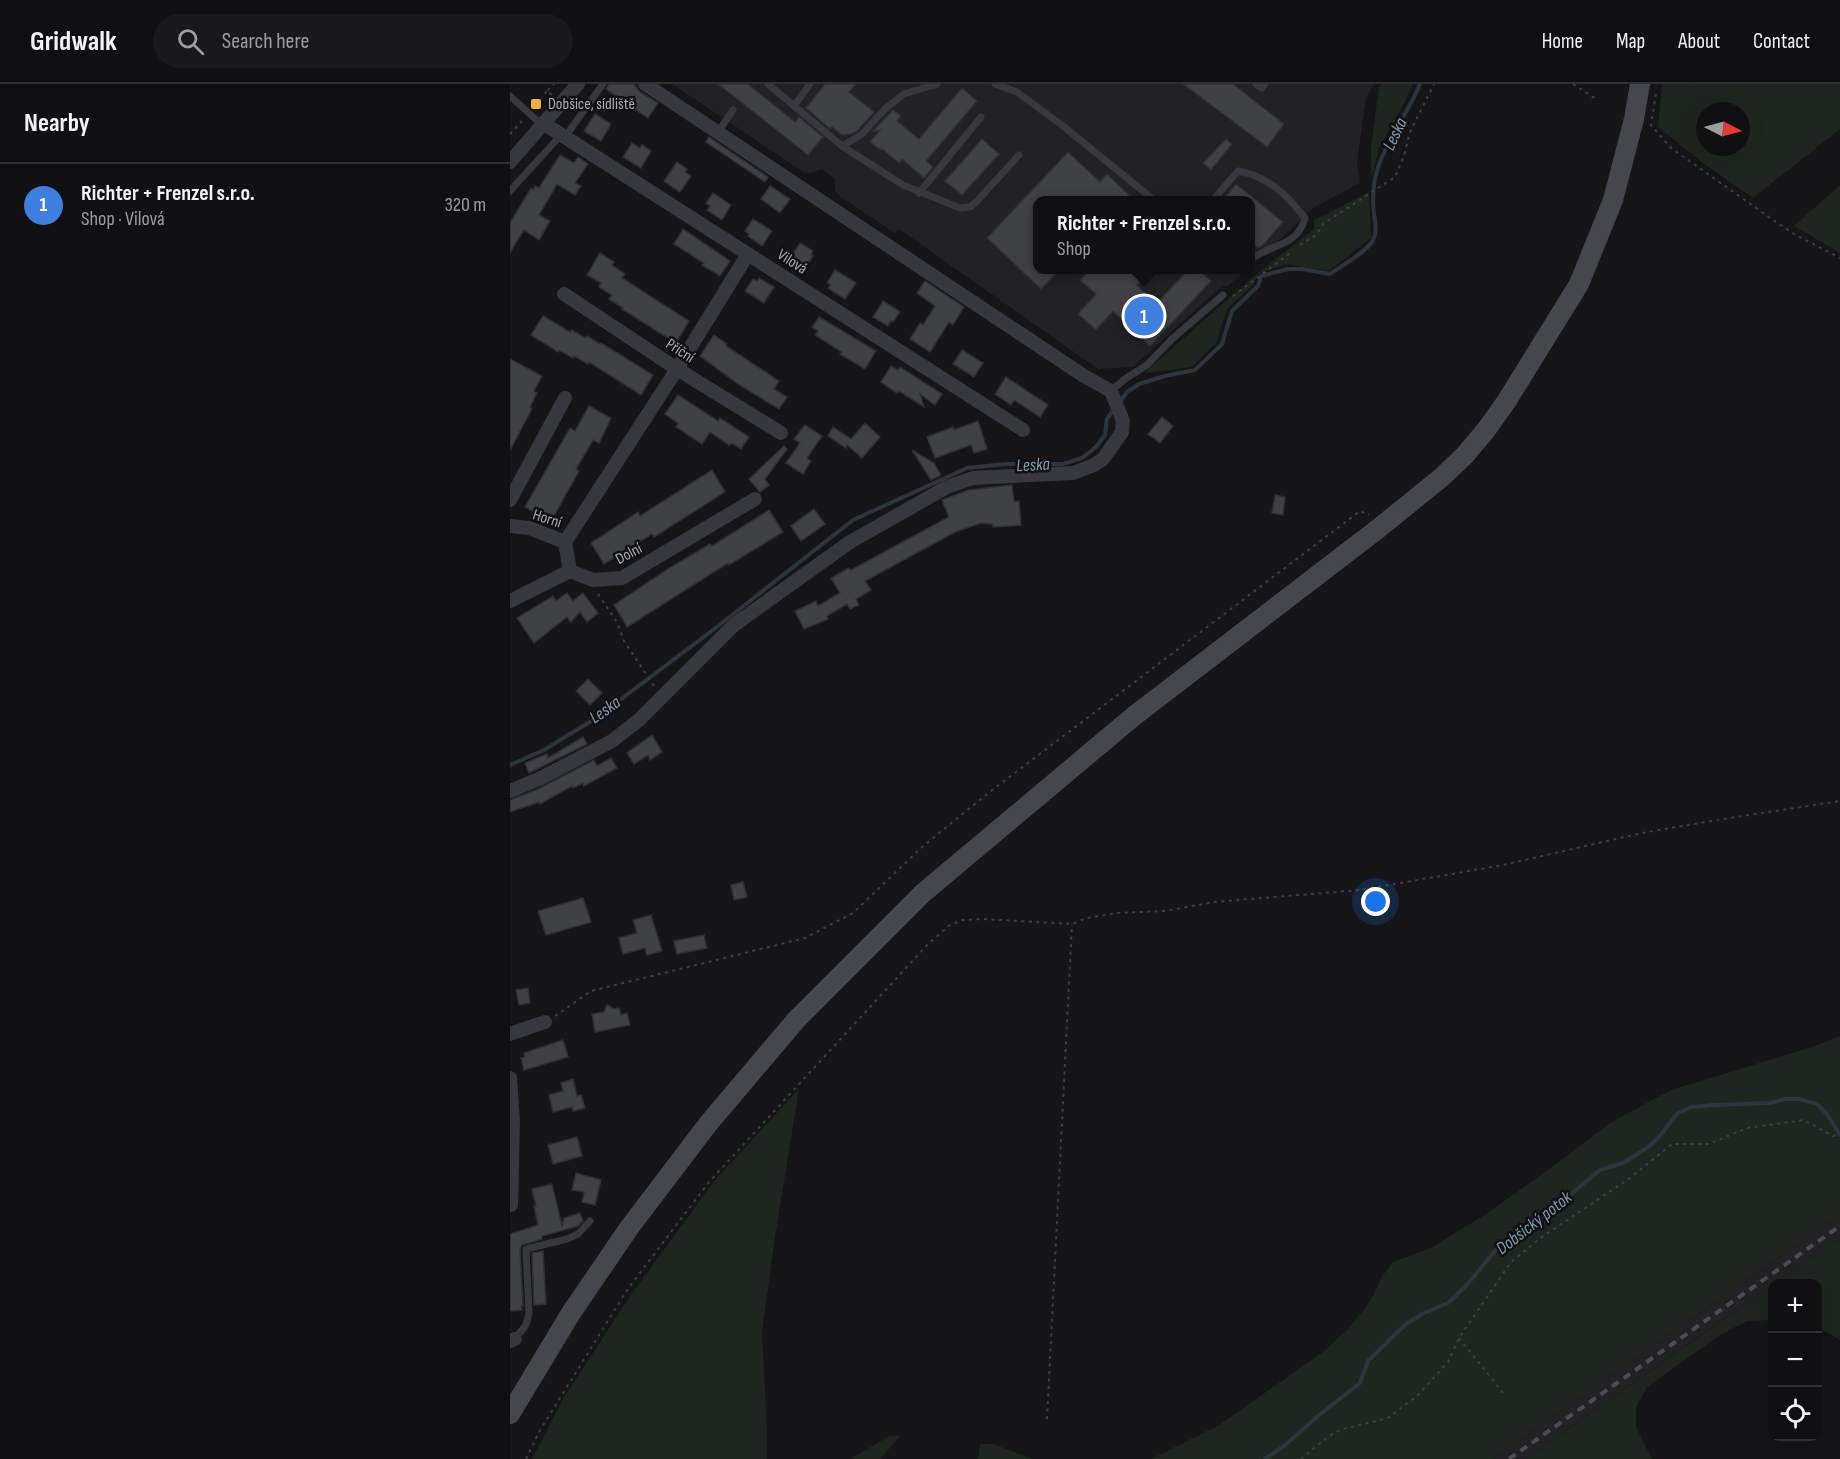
<!DOCTYPE html>
<meta charset="utf-8">
<style>
body{margin:0;font-family:"Sofia Sans Condensed",sans-serif;background:#19191b;color:#f1f3f6}
.controls{position:absolute;right:18px;bottom:18px;display:grid;overflow:hidden;border-radius:12px;box-shadow:0 6px 24px #0002}
.controls button{width:54px;height:54px;display:grid;place-items:center;padding:0;border:0;border-bottom:2px solid #303032;background:#101012;color:#f1f3f6;font:30px sans-serif}
.compass{position:absolute;left:1186px;top:18px;width:54px;height:54px;border-radius:50%;background:#101012;box-shadow:0 6px 24px #0002;rotate:96deg}
.you{position:absolute;left:866px;top:818px;width:21px;height:21px;margin:-15px;border:4px solid #fff;border-radius:50%;background:#1a73e8;box-shadow:0 0 0 9px #1a73e833}
.badge{display:grid;place-items:center;width:39px;height:39px;border-radius:50%;background:#f2b134;color:#fff;font-size:20px;font-weight:700}
.pin{position:absolute;translate:-50% -50%;border:3px solid #fff;box-shadow:0 2px 6px #0006}
.popup{position:absolute;left:523px;top:112px;width:222px;height:78px;box-sizing:border-box;display:grid;place-content:center;border-radius:12px;background:#101012;filter:drop-shadow(0 2px 4px #0005);font-size:20px;white-space:nowrap;color:#9c9d9f}
.popup b{font-size:22px;color:#f1f3f6}
.popup::after{content:'';position:absolute;left:50%;top:100%;margin-left:-12px;border:12px solid transparent;border-top-color:#101012}
.list{margin:0;padding:0;list-style:none}
h2{display:flex;justify-content:space-between;align-items:center;height:78px;margin:0;padding:0 24px;font-size:26px}
h2 small{font-size:20px;font-weight:400;color:#9c9d9f}
.list li{display:grid;grid-template-columns:39px 1fr auto;gap:18px;align-items:center;box-sizing:border-box;height:84px;padding:0 24px;border-top:2px solid #303032}
.list b{display:block;font-size:22px;white-space:nowrap}
.list p{margin:0;font-size:20px;white-space:nowrap;color:#9c9d9f}
.list em{font-size:20px;font-style:normal;color:#9c9d9f}
.icon{flex:none;width:33px;height:33px;fill:none;stroke:currentColor;stroke-width:2;stroke-linecap:round;stroke-linejoin:round}
.map{position:relative;flex:none;width:1330px;height:1375px;overflow:hidden}
header{display:flex;align-items:center;gap:36px;box-sizing:border-box;height:84px;padding:0 30px;background:#101012;border-bottom:2px solid #303032}
header strong{font-size:28px}
nav{display:flex;gap:33px;margin-inline-start:auto;font-size:21px}
.search{width:420px;height:54px;background:#19191b;display:flex;align-items:center;gap:15px;box-sizing:border-box;padding:0 21px;border-radius:33px;color:#9c9d9f;font-size:22px}
main{display:flex}
aside{flex:1;background:#101012}
.map>svg:first-child{display:block}
.built{fill:#222225}
.green{fill:#1e261f;fill-rule:evenodd}
.lines{fill:none;stroke-linecap:round;stroke-linejoin:round}
.stream{stroke:#2c353c;stroke-width:4}
.building{fill:#404145;stroke:#303034;stroke-width:1.5}
.path{stroke:#3d3f44;stroke-width:2;stroke-dasharray:3 4.5;stroke-linecap:butt}
.lane{stroke:#37383d;stroke-width:7}
.street{stroke:#37383d;stroke-width:14}
.secondary{stroke:#45474d;stroke-width:20}
.rail{stroke:#4a4c52;stroke-width:4;stroke-dasharray:8 6;stroke-linecap:butt}
.poi-dot{fill:#f2b134;stroke:#111113;stroke-width:2}
.labels{text-anchor:middle;dominant-baseline:central;stroke-width:5;stroke-linejoin:round;paint-order:stroke}
.poi-label{font-size:16px;fill:#a8adb8;stroke:#111113;text-anchor:start}
.street-label{font-size:16px;fill:#a8adb8;stroke:#111113}
.water-label{font-size:18px;font-style:italic;fill:#7f9bb3;stroke:#111113}
</style>
<header>
<strong>Gridwalk</strong>
<div class="search"><svg class="icon" aria-label="search" viewBox="0 0 24 24"><circle cx="10" cy="10" r="6"/><path d="M15 15l6 6"/></svg>Search here</div>
<nav><a>Home</a><a>Map</a><a>About</a><a>Contact</a></nav>
</header>
<main>
<aside>
<h2>Nearby<small></small></h2>
<ul class="list">
<li><span class="badge" style="background:#3f7fe0">1</span><div><b>Richter + Frenzel s.r.o.</b><p>Shop · Vilová</p></div><em>320 m</em></li>
</ul>
</aside>
<div class="map">
<svg width="1330" height="1375" viewBox="0 0 1330 1375">
<rect width="100%" height="100%" fill="#161618"/>
<g class="built">
<polygon points="162,0 864,0 856,14 847,78 850,99 803,124 741,183 740,116 528,116 528,186 737,186 716,203 713,201 623,283 588,285 389,145 385,149 328,111 325,107 325,95 312,85 301,89 295,89"/>
<polygon points="1330,1130 1330,1154 1265,1199 1262,1200 1262,1201 1188,1253 1016,1375 982,1375"/>
</g>
<g class="green">
<polygon points="871,0 903,0 896,16 869,64 861,96 861,64 869,3"/>
<path d="M 1152,0 L 1330,0 L 1330,45 L 1243,114 L 1193,79 L 1148,43 ZM 1195,27 L 1231,27 L 1231,63 L 1195,63 Z"/>
<polygon points="1330,101 1330,169 1284,142"/>
<polygon points="859,108 861,154 819,187 775,180 748,190 744,200 717,225 706,259 682,283 634,289 748,189 804,145 804,136"/>
<polygon points="1330,952 1330,1130 982,1375 641,1375 711,1340 814,1267 840,1243 855,1224 864,1210 871,1194 883,1178 921,1164 976,1130 1030,1092 1100,1039 1161,1006 1305,962"/>
<polygon points="289,1005 264,1159 252,1249 257,1345 257,1375 22,1375 53,1315 120,1212 205,1096"/>
<polygon points="1330,1154 1330,1256 1308,1243 1308,1200 1265,1199"/>
<polygon points="1262,1201 1262,1236 1237,1237 1210,1251 1137,1303 1126,1323 1126,1343 1142,1375 1016,1375"/>
<polygon points="391,1351 370,1375 341,1375 379,1352"/>
<polygon points="470,1360 483,1360 523,1375 468,1375"/>
</g>
<g class="lines">
<g class="stream">
<path d="M 609,319 L 617,308 L 629,300 L 655,292 L 685,286 L 712,260 L 722,227 L 748,202 L 751,192 L 778,185 L 792,185 L 820,190 C 831,182 857,168 863,156 C 869,145 863,131 863,119 C 863,109 864,96 867,87 C 876,56 898,30 910,0"/>
<polyline points="0,681 34,666 86,634 203,546 343,436 457,384 496,380 553,380 572,374 586,363 595,351 597,335 604,325"/>
<polyline points="755,1375 774,1362 808,1332 850,1299 858,1277 896,1240 912,1230 938,1219 956,1202 990,1161 1043,1125 1090,1086 1113,1079 1137,1064 1148,1054 1168,1029 1182,1023 1204,1021 1260,1019 1275,1015 1289,1015 1307,1020 1317,1030 1330,1051"/>
</g>
</g>
<g class="building">
<polygon points="99,0 124,0 130,8 148,19 138,34 96,5"/>
<polygon points="208,0 238,0 285,38 289,33 313,53 298,71"/>
<polygon points="315,0 346,0 339,8 364,28 347,47 341,50 332,51 322,43 320,45 296,24"/>
<polygon points="673,0 723,0 774,40 757,63"/>
<polygon points="452,4 467,17 416,77 423,83 414,94 392,75 389,79 372,65 371,66 360,58 370,46 363,47 383,26 391,32 387,37 409,55"/>
<polygon points="85,30 101,40 91,57 74,47"/>
<polygon points="199,53 258,93 255,98 196,58"/>
<polygon points="472,55 489,70 452,111 435,97"/>
<polygon points="716,55 722,60 701,86 693,79"/>
<polygon points="122,59 130,64 132,61 141,67 131,84 113,73"/>
<polygon points="558,68 590,98 597,90 619,111 614,117 528,117 528,186 549,186 531,205 477,154"/>
<polygon points="50,71 64,79 68,73 78,80 65,99 71,102 65,111 47,100 29,131 40,137 29,156 14,146 0,168 0,139 21,104 23,106 25,102 29,104"/>
<polygon points="167,78 177,85 175,88 181,92 170,108 154,97"/>
<polygon points="726,100 773,138 752,162 748,164 741,158 741,117 712,117"/>
<polygon points="260,102 280,115 270,129 251,115"/>
<polygon points="203,109 221,121 212,136 197,126 200,122 196,119"/>
<polygon points="243,135 262,147 252,162 238,152 239,150 235,147"/>
<polygon points="173,145 220,177 210,192 192,181 194,179 164,160"/>
<polygon points="290,159 303,167 301,171 303,172 293,187 277,178"/>
<polygon points="90,169 104,178 102,181 115,190 112,194 179,237 166,259 112,225 113,224 99,215 102,211 89,203 91,199 77,191"/>
<polygon points="325,186 346,199 335,215 318,204 321,201 317,199"/>
<polygon points="580,186 642,186 627,201 646,220 678,186 689,186 701,197 640,262 603,227 586,246 568,230 586,210 570,196"/>
<polygon points="249,194 264,203 254,219 235,207 243,195 247,197"/>
<polygon points="415,197 454,223 443,241 439,238 420,268 400,255 410,239 413,241 425,222 407,209"/>
<polygon points="373,217 390,228 383,238 381,237 378,242 363,233"/>
<polygon points="33,232 60,248 62,246 75,254 77,252 90,260 91,259 143,291 131,311 79,278 78,280 64,272 63,274 49,266 48,268 21,251"/>
<polygon points="309,233 366,267 355,285 330,270 332,268 305,251 308,247 302,243"/>
<polygon points="204,251 217,260 216,262 269,297 264,305 277,313 269,325 228,300 190,272"/>
<polygon points="452,266 473,279 464,293 443,280"/>
<polygon points="0,275 32,292 24,307 27,309 20,323 22,325 0,366"/>
<polygon points="381,282 388,286 390,283 432,310 425,321 410,310 414,323 389,307 387,309 371,298"/>
<polygon points="496,293 538,321 530,333 504,316 501,321 485,310"/>
<polygon points="168,311 208,337 210,334 239,353 231,365 222,359 219,361 200,348 192,360 166,343 168,339 155,330"/>
<polygon points="79,322 101,334 89,359 83,356 66,385 69,387 41,437 15,423 60,344 65,347"/>
<polygon points="652,333 663,342 650,359 638,350"/>
<polygon points="468,337 477,365 464,369 461,361 425,374 417,353 443,343 444,346"/>
<polygon points="355,339 370,353 352,374 337,361 336,364 318,352 323,343 341,355"/>
<polygon points="295,341 312,352 297,374 301,377 293,390 276,379 290,359 284,355"/>
<polygon points="274,362 277,365 255,395 259,401 250,408 239,395"/>
<polygon points="402,366 424,379 431,391 421,396"/>
<polygon points="202,386 215,408 144,453 142,450 94,480 81,459 128,428 130,432"/>
<polygon points="502,401 504,418 509,417 511,441 483,443 482,440 471,439 445,448 355,497 361,506 346,515 349,521 340,525 337,520 317,532 318,535 294,545 285,527 306,517 308,522 330,509 321,494 339,484 341,486 439,433 432,416 459,406"/>
<polygon points="765,411 775,413 773,431 762,429"/>
<polygon points="304,425 315,440 291,457 281,442"/>
<polygon points="259,426 273,448 219,481 218,479 117,543 104,521 158,485 200,460 202,462"/>
<polygon points="57,509 63,517 73,509 88,529 77,538 70,528 61,538 57,533 24,559 7,534 43,512 46,517"/>
<polygon points="78,595 92,609 80,621 66,607"/>
<polygon points="142,651 152,668 140,676 138,671 124,680 117,669"/>
<polygon points="73,653 77,660 19,689 15,679 37,670 38,674"/>
<polygon points="101,674 107,684 74,702 73,699 63,704 62,702 30,720 29,718 0,728 0,716 26,706 84,676 87,682"/>
<polygon points="233,798 237,813 224,816 221,801"/>
<polygon points="73,814 81,838 36,851 28,827"/>
<polygon points="141,831 152,867 137,871 135,864 113,870 109,854 127,849 123,836"/>
<polygon points="194,851 197,864 167,870 164,857"/>
<polygon points="18,904 20,919 9,921 6,906"/>
<polygon points="97,921 104,925 109,924 111,931 117,929 120,941 85,948 82,930 94,928"/>
<polygon points="53,956 58,973 14,986 11,974 15,973 14,969"/>
<polygon points="63,995 67,1012 71,1011 75,1024 63,1027 62,1023 43,1028 39,1011 53,1007 51,999"/>
<polygon points="67,1053 72,1072 43,1080 38,1061"/>
<polygon points="66,1089 91,1096 85,1121 72,1118 74,1108 62,1106"/>
<polygon points="42,1100 52,1142 54,1134 70,1129 73,1137 68,1142 32,1152 32,1155 12,1161 10,1165 13,1222 11,1222 12,1226 0,1227 0,1150 28,1141 24,1122 26,1122 22,1105"/>
<polygon points="33,1167 36,1220 24,1221 22,1169"/>
</g>
<g class="lines">
<g class="path">
<polyline points="1063,0 1086,15"/>
<polyline points="1146,10 1141,41 1161,64 1266,138 1286,151 1330,174"/>
<polyline points="42,11 37,7 44,0"/>
<polyline points="25,21 37,7"/>
<polyline points="0,50 12,37"/>
<polyline points="790,161 806,151 813,140 885,93 894,72 900,48 924,0"/>
<polyline points="723,212 783,167"/>
<polyline points="88,510 107,538 114,557 144,602"/>
<polyline points="45,932 81,907 295,854 343,829 412,763 477,710 850,427 859,431"/>
<polyline points="949,1254 993,1309"/>
<polyline points="537,1335 562,840"/>
<polyline points="16,1375 29,1348 117,1206 199,1098 418,860 440,841 453,836 473,835 562,840 577,834 607,829 655,827 704,818 850,806 993,781 1132,749 1213,735 1330,717"/>
<polyline points="791,1375 814,1356 824,1349 833,1345 878,1334 907,1312 938,1278 949,1254 1001,1178 1032,1153 1120,1094 1162,1060 1199,1060 1237,1044 1294,1036 1323,1052 1330,1050"/>
</g>
<g class="lane">
<polyline points="258,0 332,62 393,101 450,124 460,123 467,117 509,71"/>
<polyline points="485,0 507,8 553,42 644,116"/>
<polyline points="746,0 752,4 755,0"/>
<polyline points="0,12 32,41"/>
<polyline points="284,22 300,0"/>
<polyline points="208,48 223,26"/>
<polyline points="55,53 93,0"/>
<polyline points="332,62 351,51 375,25 394,10 427,0"/>
<polyline points="0,107 51,51"/>
<polyline points="409,109 471,33"/>
<path d="M 703,116 L 728,87 C 758,92 777,111 795,134 C 787,162 766,159 746,172 L 740,168"/>
<polyline points="601,307 615,295 637,281 662,255 713,211"/>
<polyline points="5,1255 16,1241 19,1229 16,1165 57,1155 68,1150 80,1137"/>
</g>
<g class="street">
<polyline points="33,39 513,346"/>
<polyline points="0,78 68,0"/>
<polyline points="54,210 167,285 271,349"/>
<polyline points="0,416 55,314"/>
<polyline points="0,442 19,444 55,458"/>
<polyline points="60,487 55,458 167,285 238,170"/>
<polyline points="0,517 60,487 83,496 112,494 245,415"/>
<polyline points="0,707 31,694 102,657 129,636 224,541 340,458 437,403 463,394 563,389 584,381 593,375 612,348 613,337 601,307 574,292 135,0"/>
<polyline points="0,950 35,938"/>
<polyline points="0,994 3,1038 1,1121"/>
<polyline points="0,1257 5,1255"/>
</g>
<polyline class="secondary" points="0,1330 61,1229 119,1144 198,1040 286,936 413,809 624,632 869,444 932,393 955,371 976,346 996,318 1069,200 1103,116 1124,35 1130,0"/>
<polyline class="rail" points="999,1375 1330,1142"/>
</g>
<rect class="poi-dot" x="20" y="14" width="12" height="12" rx="3"/>
<g class="labels">
<g class="poi-label">
<text x="38" y="20">Dobšice, sídliště</text>
</g>
<g class="street-label">
<text transform="translate(282 178) rotate(33)">Vilová</text>
<text transform="translate(170 267) rotate(33)">Příční</text>
<text transform="translate(37 435) rotate(18)">Horní</text>
<text transform="translate(119 470) rotate(-28)">Dolní</text>
</g>
<g class="water-label">
<text transform="translate(885 50) rotate(-64)">Leska</text>
<text transform="translate(523 381) rotate(-3)">Leska</text>
<text transform="translate(95 626) rotate(-35)">Leska</text>
<text transform="translate(1024 1139) rotate(-38)">Dobšický potok</text>
</g>
</g>
</svg>
<div class="controls">
<button>+</button>
<button>−</button>
<button><svg class="icon" aria-label="locate" viewBox="0 0 24 24"><circle cx="12" cy="12" r="6"/><path d="M12 2v4M12 18v4M2 12h4M18 12h4"/></svg></button>
</div>
<svg class="compass" viewBox="-18 -18 36 36"><path d="M0-13l5 13h-10z" fill="#e53935"/><path d="M0 13l5-13h-10z" fill="#9c9d9f"/></svg>
<div class="you"></div>
<div class="pin badge" style="left:634px;top:232px;background:#3f7fe0">1</div>
<div class="popup"><b>Richter + Frenzel s.r.o.</b>Shop</div>
</div>
</main>
